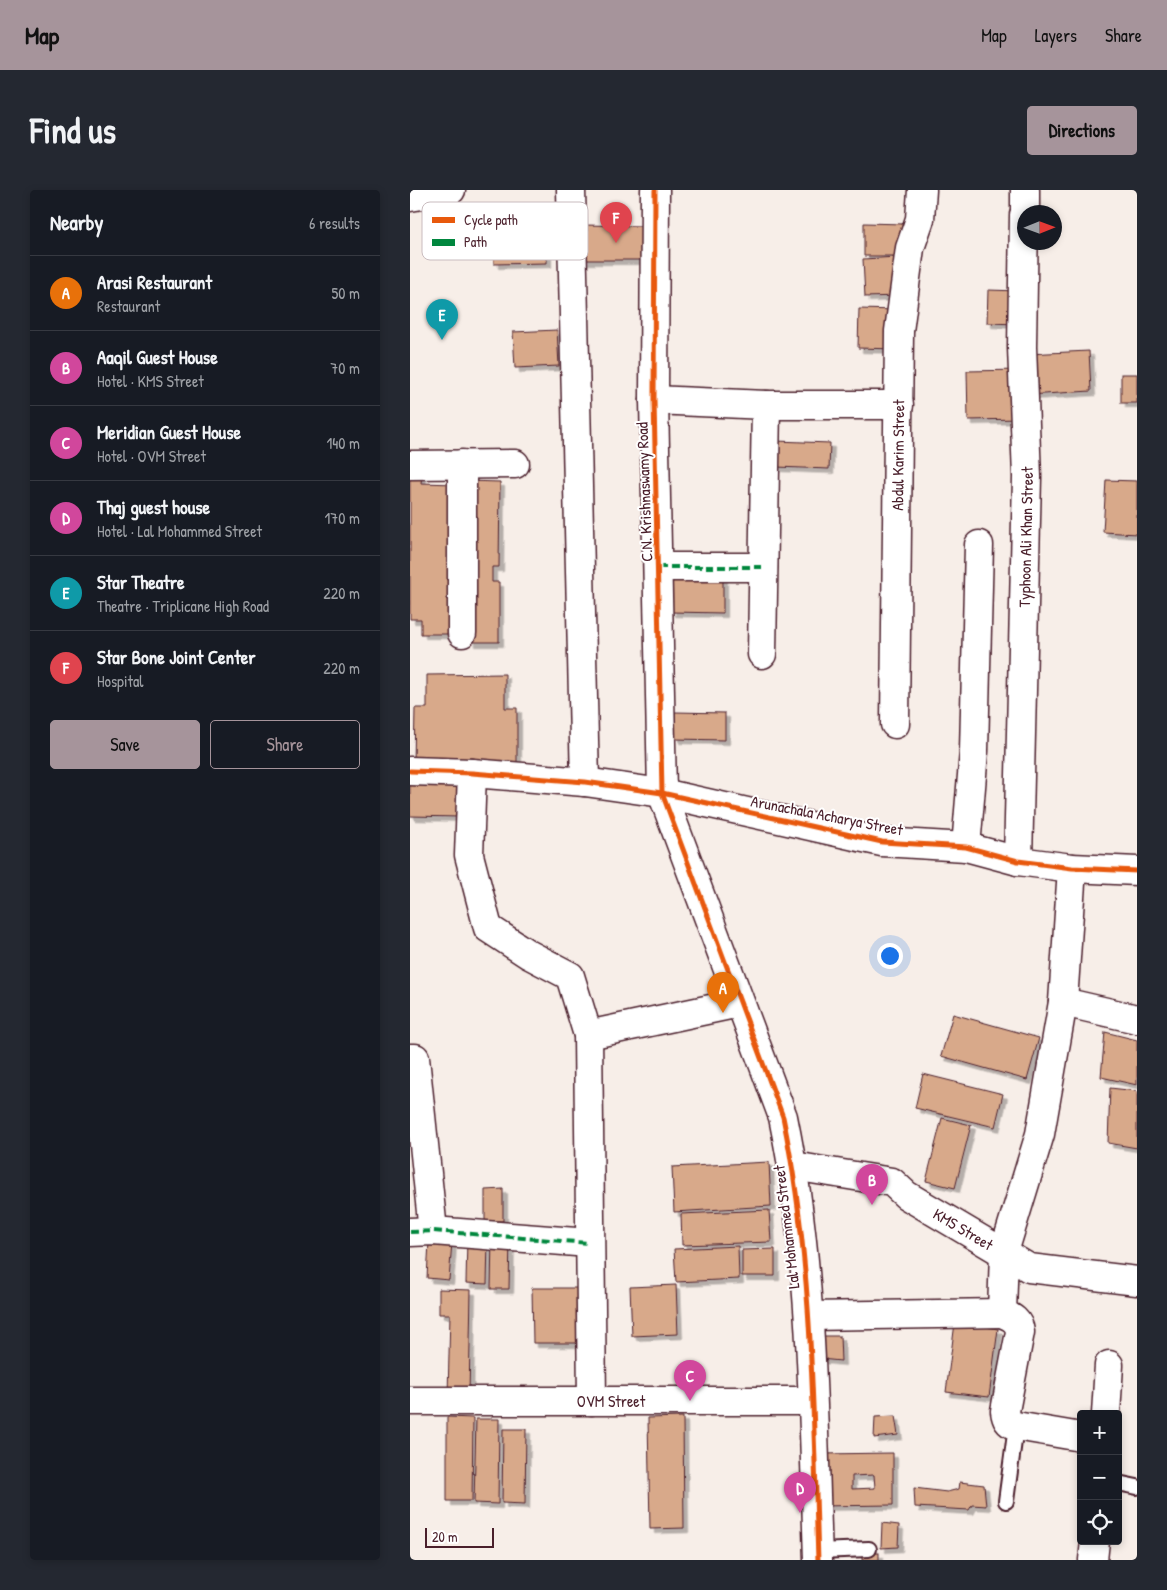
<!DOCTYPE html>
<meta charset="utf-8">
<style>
body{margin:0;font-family:"Patrick Hand",sans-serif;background:#242831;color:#f1f3f6}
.controls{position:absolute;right:15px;bottom:15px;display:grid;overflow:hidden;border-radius:5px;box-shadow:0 2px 8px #0003}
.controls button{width:45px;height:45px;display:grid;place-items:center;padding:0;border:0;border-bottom:1px solid #363941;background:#171b24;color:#f1f3f6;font:25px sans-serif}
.compass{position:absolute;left:607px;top:15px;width:45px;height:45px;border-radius:50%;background:#171b24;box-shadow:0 2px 8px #0003;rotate:89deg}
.scale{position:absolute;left:15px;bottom:12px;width:69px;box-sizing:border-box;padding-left:5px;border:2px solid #4a1f2b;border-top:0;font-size:14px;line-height:18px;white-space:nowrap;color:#4a1f2b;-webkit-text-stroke:4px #fff;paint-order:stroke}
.you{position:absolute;left:479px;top:765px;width:18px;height:18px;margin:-12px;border:4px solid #fff;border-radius:50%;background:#1a73e8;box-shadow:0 0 0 8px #1a73e833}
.badge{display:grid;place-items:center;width:32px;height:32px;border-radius:50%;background:#a6949b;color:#fff;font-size:16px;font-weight:700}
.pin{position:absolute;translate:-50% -41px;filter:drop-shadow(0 1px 2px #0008)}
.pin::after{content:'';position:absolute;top:26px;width:18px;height:15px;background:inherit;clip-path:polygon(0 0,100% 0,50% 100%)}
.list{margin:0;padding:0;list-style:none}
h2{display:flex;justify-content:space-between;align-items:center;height:65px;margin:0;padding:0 20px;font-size:21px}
h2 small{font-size:16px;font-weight:400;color:#9ea1a6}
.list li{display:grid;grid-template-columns:32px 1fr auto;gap:15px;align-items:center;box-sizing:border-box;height:75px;padding:0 20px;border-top:1px solid #363941}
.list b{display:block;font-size:19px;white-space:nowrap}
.list p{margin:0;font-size:16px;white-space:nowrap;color:#9ea1a6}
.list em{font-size:16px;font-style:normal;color:#9ea1a6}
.actions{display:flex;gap:10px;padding:15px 20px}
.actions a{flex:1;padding:11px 0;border:1px solid #a6949b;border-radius:5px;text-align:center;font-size:18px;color:#a6949b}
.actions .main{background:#a6949b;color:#111}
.icon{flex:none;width:28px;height:28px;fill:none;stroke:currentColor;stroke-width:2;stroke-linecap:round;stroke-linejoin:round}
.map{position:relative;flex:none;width:727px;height:1370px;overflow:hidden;border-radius:5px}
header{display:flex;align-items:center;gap:30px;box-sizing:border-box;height:70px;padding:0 25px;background:#a6949b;color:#111}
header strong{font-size:24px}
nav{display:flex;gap:28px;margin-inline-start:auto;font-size:18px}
.intro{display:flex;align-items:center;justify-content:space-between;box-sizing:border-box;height:120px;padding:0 30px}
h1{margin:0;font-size:35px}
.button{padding:12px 22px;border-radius:5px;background:#a6949b;color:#111;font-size:18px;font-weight:700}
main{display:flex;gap:30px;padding:0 30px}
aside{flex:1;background:#171b24;border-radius:5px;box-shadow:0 2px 8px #0003}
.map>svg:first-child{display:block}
.building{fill:#d8a98a;stroke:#4a1f2b;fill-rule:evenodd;filter:url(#shadow)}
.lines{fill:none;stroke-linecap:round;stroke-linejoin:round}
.service-casing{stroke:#4a1f2b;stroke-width:18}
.minor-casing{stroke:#4a1f2b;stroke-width:31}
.secondary-casing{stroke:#4a1f2b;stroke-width:31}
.service{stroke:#fff;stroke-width:14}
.minor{stroke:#fff;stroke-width:28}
.secondary{stroke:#fff;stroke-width:28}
.quiet{stroke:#00873e;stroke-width:4;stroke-dasharray:8 4;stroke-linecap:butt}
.cycleway-casing{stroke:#fff;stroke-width:8}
.cycleway{stroke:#e8590c;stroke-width:5}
.labels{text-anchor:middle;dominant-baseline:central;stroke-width:4;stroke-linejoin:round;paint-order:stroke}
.street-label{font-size:16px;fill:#4a1f2b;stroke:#fff}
.key{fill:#fff;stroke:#c9bcbf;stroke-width:1}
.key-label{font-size:14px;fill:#4a1f2b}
</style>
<header>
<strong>Map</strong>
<nav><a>Map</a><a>Layers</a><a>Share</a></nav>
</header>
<div class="intro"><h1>Find us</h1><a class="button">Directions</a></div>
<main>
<aside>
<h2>Nearby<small>6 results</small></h2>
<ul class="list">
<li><span class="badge" style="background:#e8710a">A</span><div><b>Arasi Restaurant</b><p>Restaurant</p></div><em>50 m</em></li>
<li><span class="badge" style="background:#d1479c">B</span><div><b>Aaqil Guest House</b><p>Hotel · KMS Street</p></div><em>70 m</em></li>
<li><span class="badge" style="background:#d1479c">C</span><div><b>Meridian Guest House</b><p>Hotel · OVM Street</p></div><em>140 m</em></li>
<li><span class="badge" style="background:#d1479c">D</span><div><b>Thaj guest house</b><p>Hotel · Lal Mohammed Street</p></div><em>170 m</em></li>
<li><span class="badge" style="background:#0f9aa8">E</span><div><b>Star Theatre</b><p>Theatre · Triplicane High Road</p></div><em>220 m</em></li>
<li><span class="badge" style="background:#e0444e">F</span><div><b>Star Bone Joint Center</b><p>Hospital</p></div><em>220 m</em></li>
</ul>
<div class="actions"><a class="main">Save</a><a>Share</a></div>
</aside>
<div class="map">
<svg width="727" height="1370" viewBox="0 0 727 1370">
<defs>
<filter id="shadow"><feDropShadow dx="4.5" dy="4.5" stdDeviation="0" flood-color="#0004"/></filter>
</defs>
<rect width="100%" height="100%" fill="#f7eee8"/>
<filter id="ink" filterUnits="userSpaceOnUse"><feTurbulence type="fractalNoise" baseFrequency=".02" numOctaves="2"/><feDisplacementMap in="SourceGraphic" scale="10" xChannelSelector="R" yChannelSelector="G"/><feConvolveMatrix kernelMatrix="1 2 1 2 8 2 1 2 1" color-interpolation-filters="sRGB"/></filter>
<g filter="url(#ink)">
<g class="building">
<polygon points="454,33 494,34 494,66 454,66"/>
<polygon points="172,35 235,36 234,70 171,70"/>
<polygon points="137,42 137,73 84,74 83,43"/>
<polygon points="487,67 489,106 455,107 453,69"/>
<polygon points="578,100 609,101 608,134 577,133"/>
<polygon points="449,119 487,120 486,159 448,158"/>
<polygon points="147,140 149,176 105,178 103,142"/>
<polygon points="679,161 681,201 619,205 617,164"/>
<polygon points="610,180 612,229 558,230 557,181"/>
<rect x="711" y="184" width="16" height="29"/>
<polygon points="366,251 420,253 419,279 366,277"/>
<polygon points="0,285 12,285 11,293 45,294 43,444 11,444 11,429 0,429"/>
<polygon points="696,290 727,291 727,344 693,342"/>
<polygon points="57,291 90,292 89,377 82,377 82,392 89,392 89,452 61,452"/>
<polygon points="262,384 313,385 313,423 261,422"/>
<polygon points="95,484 95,518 107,518 107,573 4,573 5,518 17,518 17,485"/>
<polygon points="265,522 315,523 315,550 265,549"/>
<polygon points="0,591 50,592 49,627 0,626"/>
<polygon points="543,824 629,848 617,890 531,866"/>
<polygon points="695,842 727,850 727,895 691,887"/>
<polygon points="513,884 593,904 585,937 505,918"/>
<polygon points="700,898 727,901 727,958 698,953"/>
<polygon points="532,928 561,935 545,998 516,991"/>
<polygon points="359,972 361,1016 264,1022 262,977"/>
<polygon points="93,999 93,1031 75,1031 75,1000"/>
<polygon points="359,1020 361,1052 272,1055 271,1024"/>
<polygon points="82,1047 100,1047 99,1099 81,1099"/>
<polygon points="57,1049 78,1050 77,1094 56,1093"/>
<polygon points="19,1051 42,1052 39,1090 17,1088"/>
<polygon points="328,1056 329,1089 266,1092 264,1059"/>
<polygon points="365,1059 365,1086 332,1086 332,1060"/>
<polygon points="266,1095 268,1144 222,1146 220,1097"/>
<polygon points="122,1098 174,1098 175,1153 123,1153"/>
<polygon points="29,1099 61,1100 59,1206 38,1205 40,1124 29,1124"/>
<polygon points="545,1133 588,1139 579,1207 536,1202"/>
<polygon points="411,1146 430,1146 431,1171 410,1169"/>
<polygon points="485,1226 488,1245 464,1248 465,1227"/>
<polygon points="37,1227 63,1228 62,1311 37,1311"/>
<polygon points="273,1227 274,1338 240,1339 238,1228"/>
<polygon points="66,1229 89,1229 88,1314 64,1313"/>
<polygon points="93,1239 116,1239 115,1314 92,1313"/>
<path d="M 483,1263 L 483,1315 L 411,1316 L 411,1264 ZM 464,1285 L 465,1298 L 442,1299 L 442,1286 Z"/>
<polygon points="550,1292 574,1295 576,1316 562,1315 559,1320 505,1317 504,1298 537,1302 549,1299"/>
<polygon points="472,1333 489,1335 488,1357 471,1358"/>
<rect x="452" y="1363" width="17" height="7"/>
</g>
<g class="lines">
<g class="service-casing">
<g id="service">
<polyline points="708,1293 727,1297"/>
<polyline points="596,1311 606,1236"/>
<polyline points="407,1361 459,1359"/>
</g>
</g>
<g class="minor-casing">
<g id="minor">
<polyline points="161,0 175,592"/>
<path d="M 245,0 L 244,210 L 252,603 L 373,927 C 403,1072 403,1222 408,1370"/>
<polyline points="615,22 615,0"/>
<polyline points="244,210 356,215 489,215"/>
<polyline points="0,275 105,274"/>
<polyline points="248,377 353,377"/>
<polyline points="52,443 52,274"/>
<polyline points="352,464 356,215"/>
<path id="s1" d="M 485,534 L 489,141 L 500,58 L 510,29 L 512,0"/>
<polyline points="0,581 62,583 175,592 252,603 472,652 556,657 608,671 662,678 727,681"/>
<polyline points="62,583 59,665 78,738 118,764 160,786 178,845 182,1211"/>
<polyline points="556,657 564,561 569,355"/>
<path id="s2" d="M 608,671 L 617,287 L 612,157 L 614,25"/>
<path d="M 662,678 L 653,812 L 630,944 L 594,1062 L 592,1123 C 602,1127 609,1131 610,1142 L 595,1221 C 596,1229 598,1233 606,1236 L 671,1247"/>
<polyline points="653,812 727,829"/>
<polyline points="178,845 329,813"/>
<polyline points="0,868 5,868 23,1041"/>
<path id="s3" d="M 383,976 L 482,992 L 496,1005 L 619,1078 L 727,1091"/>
<polyline points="0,1042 23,1041 179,1053"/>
<polyline points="399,1126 592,1123"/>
<path id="s4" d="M 0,1211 L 402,1211"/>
<polyline points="696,1224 699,1175"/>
<polyline points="683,1370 685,1351"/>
</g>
</g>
<g class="secondary-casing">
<polyline id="secondary" points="0,7 41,0"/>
</g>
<use href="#service" class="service"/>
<use href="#minor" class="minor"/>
<use href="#secondary" class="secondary"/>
<g class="quiet">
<polyline points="248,377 353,377"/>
<polyline points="0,1042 23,1041 179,1053"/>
</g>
<g class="cycleway-casing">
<g id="cycleway">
<path d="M 245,0 L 244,210 L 252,603 L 373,927 C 403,1072 403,1222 408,1370"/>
<polyline points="0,581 62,583 175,592 252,603 472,652 556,657 608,671 662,678 727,681"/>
</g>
</g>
<use href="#cycleway" class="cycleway"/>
</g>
</g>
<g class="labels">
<g class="street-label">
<text stroke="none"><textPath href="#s1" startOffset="269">Abdul Karim Street</textPath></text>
<text transform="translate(234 302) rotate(-92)">C.N. Krishnaswamy Road</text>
<text stroke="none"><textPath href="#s2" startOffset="324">Typhoon Ali Khan Street</textPath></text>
<text transform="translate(417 625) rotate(11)">Arunachala Acharya Street</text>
<text transform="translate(376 1037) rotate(-97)">Lal Mohammed Street</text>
<text stroke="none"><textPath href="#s3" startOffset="186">KMS Street</textPath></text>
<text stroke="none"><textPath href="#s4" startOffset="201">OVM Street</textPath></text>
</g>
</g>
<rect x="12" y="12" width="166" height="58" rx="8" class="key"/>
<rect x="22" y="27" width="23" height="6" fill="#e8590c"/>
<rect x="22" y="49" width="23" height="7" fill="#00873e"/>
<g class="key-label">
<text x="54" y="35">Cycle path</text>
<text x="54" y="57">Path</text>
</g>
</svg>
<div class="controls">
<button>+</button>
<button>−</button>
<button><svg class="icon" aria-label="locate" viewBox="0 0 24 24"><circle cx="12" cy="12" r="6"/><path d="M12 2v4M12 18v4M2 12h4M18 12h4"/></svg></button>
</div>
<svg class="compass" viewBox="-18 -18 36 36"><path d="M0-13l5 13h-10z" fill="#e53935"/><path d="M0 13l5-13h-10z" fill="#9ea1a6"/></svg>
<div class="scale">20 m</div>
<div class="you"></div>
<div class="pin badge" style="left:313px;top:823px;background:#e8710a">A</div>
<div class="pin badge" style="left:462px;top:1015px;background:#d1479c">B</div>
<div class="pin badge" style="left:280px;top:1211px;background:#d1479c">C</div>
<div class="pin badge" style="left:390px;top:1323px;background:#d1479c">D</div>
<div class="pin badge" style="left:32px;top:150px;background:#0f9aa8">E</div>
<div class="pin badge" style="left:206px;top:53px;background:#e0444e">F</div>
</div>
</main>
